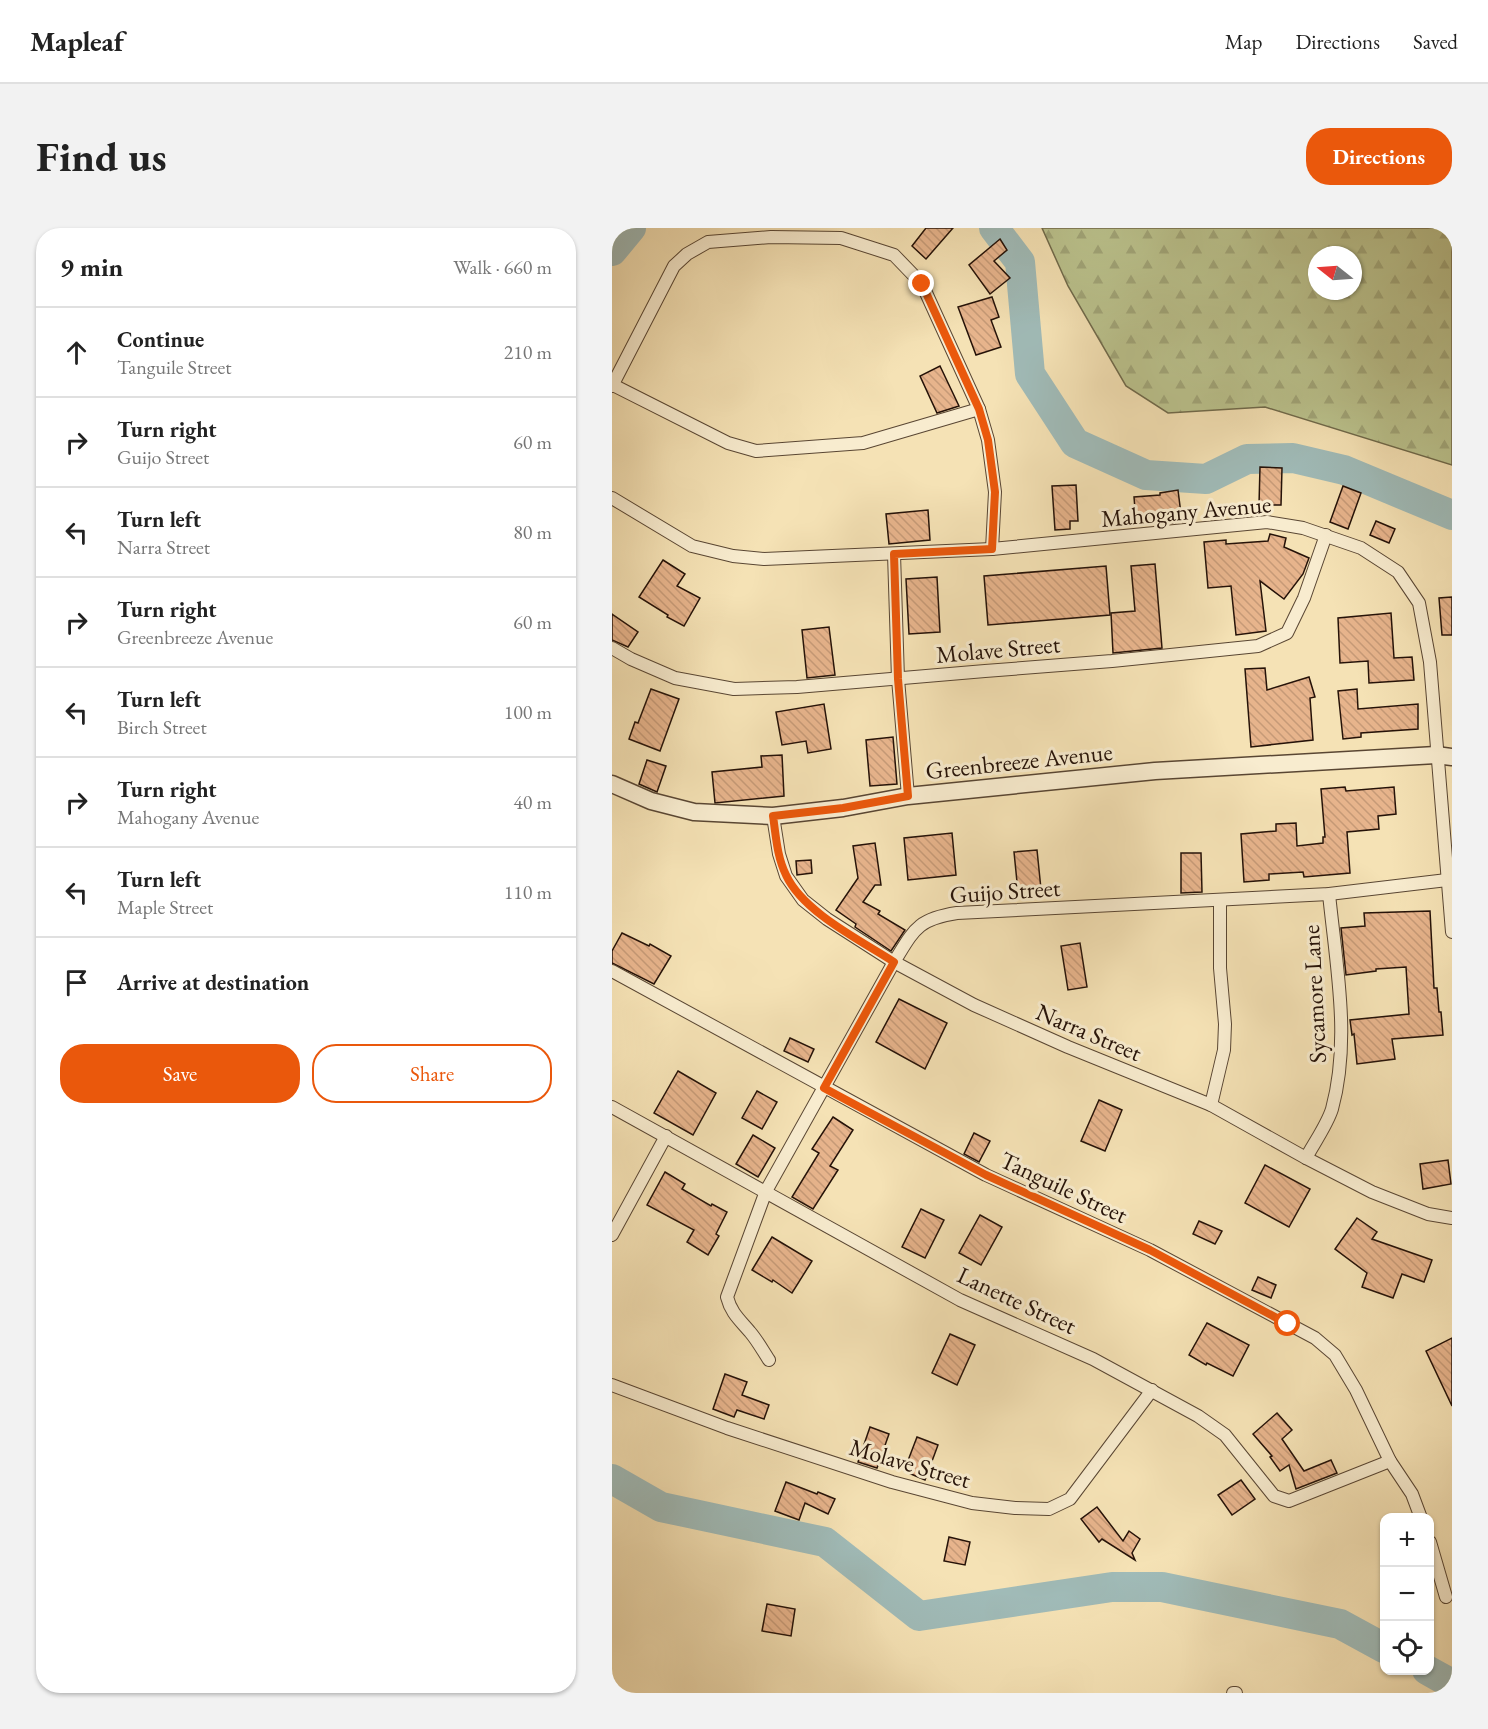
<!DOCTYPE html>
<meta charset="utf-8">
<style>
body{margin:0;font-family:"EB Garamond",serif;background:#f2f2f2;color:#222}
.controls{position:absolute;right:18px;bottom:18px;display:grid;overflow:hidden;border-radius:12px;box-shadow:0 2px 4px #0004}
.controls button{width:54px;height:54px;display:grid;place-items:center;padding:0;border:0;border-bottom:2px solid #e0e0e0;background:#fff;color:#222;font:30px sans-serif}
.compass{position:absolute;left:696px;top:18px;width:54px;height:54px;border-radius:50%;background:#fff;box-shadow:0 2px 4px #0004;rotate:287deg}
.stop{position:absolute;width:18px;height:18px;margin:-14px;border:4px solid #ea580c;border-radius:50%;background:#fff}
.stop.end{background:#ea580c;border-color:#fff;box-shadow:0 2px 6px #0008}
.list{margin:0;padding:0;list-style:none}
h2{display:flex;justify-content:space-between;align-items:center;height:78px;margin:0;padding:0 24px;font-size:26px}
h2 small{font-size:20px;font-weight:400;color:#767676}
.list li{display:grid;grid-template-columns:39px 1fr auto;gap:18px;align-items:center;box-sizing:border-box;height:90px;padding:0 24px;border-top:2px solid #e0e0e0}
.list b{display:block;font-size:22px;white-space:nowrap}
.list p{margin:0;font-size:20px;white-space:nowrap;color:#767676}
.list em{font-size:20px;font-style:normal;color:#767676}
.actions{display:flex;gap:12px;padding:18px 24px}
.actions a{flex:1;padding:14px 0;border:2px solid #ea580c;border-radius:24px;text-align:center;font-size:21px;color:#ea580c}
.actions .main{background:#ea580c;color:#fff}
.icon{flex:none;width:33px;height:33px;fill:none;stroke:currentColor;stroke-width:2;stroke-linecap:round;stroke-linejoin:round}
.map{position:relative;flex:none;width:840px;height:1465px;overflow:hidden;border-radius:24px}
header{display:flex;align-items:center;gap:36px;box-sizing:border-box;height:84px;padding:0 30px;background:#fff;border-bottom:2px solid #e0e0e0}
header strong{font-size:28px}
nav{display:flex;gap:33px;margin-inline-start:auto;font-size:21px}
.intro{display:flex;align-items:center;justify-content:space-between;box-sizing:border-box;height:144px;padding:0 36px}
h1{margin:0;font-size:42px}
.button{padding:15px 27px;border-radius:24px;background:#ea580c;color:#fff;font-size:21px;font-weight:700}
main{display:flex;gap:36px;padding:0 36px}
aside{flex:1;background:#fff;border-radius:24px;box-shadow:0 2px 4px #0004}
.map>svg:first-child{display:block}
.forest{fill:url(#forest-firs);stroke:#706a4b;stroke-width:1.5;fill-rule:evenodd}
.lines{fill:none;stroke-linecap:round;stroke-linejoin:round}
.river{stroke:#a0bbb8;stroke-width:30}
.building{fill:url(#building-back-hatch);stroke:#251208;stroke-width:1.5}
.minor-casing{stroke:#594633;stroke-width:14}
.tertiary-casing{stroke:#594633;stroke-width:19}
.minor{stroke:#f8eccf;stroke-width:12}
.tertiary{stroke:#f8eccf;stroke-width:16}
.route{stroke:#ea580c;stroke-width:8}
.labels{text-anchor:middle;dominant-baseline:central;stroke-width:6;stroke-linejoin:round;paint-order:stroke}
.street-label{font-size:24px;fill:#251208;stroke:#f8eccf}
</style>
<header>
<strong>Mapleaf</strong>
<nav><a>Map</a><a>Directions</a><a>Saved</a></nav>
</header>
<div class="intro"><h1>Find us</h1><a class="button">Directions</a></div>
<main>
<aside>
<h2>9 min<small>Walk · 660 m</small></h2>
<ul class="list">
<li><svg class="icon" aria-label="ahead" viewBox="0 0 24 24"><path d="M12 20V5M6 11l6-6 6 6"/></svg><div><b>Continue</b><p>Tanguile Street</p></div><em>210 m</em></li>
<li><svg class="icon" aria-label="right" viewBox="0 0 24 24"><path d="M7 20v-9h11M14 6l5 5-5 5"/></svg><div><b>Turn right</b><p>Guijo Street</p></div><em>60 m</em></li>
<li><svg class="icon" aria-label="left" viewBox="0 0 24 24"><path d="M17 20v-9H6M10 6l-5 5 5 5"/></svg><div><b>Turn left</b><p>Narra Street</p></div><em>80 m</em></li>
<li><svg class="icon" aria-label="right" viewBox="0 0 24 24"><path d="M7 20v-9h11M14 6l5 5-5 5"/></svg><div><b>Turn right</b><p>Greenbreeze Avenue</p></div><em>60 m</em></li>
<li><svg class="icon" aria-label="left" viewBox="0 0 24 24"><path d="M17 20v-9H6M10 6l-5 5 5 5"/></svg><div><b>Turn left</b><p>Birch Street</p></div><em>100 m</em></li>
<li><svg class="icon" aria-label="right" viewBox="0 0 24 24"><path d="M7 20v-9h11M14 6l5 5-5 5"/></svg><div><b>Turn right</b><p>Mahogany Avenue</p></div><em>40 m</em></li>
<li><svg class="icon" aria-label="left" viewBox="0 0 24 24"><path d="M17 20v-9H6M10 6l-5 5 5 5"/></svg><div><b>Turn left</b><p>Maple Street</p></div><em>110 m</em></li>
<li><svg class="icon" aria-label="arrive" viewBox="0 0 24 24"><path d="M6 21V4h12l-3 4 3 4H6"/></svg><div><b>Arrive at destination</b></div></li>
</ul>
<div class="actions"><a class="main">Save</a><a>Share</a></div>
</aside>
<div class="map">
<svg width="840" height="1465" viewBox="0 0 840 1465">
<defs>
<pattern id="forest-firs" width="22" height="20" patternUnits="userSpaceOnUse" patternTransform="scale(1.5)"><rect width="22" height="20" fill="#bbc38e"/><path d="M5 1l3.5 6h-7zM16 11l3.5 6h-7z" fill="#a1a679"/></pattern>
<pattern id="building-back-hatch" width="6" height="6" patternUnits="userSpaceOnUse" patternTransform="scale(1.5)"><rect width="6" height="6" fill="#e7b48c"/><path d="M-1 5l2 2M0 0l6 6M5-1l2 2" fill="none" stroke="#c69a77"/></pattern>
</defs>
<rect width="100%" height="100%" fill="#f5e2b5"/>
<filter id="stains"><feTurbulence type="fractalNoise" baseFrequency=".00333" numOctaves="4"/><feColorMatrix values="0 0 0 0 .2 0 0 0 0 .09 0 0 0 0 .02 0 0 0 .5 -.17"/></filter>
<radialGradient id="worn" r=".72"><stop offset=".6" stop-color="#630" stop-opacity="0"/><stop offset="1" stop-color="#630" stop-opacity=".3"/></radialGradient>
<path class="forest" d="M 430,0 L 840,0 L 840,237 L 653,179 L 556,185 L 514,158 L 456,58 ZM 705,27 L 741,27 L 741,63 L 705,63 Z"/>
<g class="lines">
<g class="river">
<polyline points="382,0 408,34 418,146 463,215 534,247 594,251 635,231 681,230 732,242 840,287"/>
<polyline points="0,23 19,0"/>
<polyline points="0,1251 49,1279 213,1314 307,1388 500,1359 550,1359 728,1396 772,1420"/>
<polyline points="815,1442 840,1456"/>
</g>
</g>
<g class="building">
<polygon points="314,0 341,0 314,31 300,18"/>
<polygon points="388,11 395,22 382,33 398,50 378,66 357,37"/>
<polygon points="380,69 387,89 379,92 389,119 364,127 346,79"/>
<polygon points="328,138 347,178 325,185 308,148"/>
<polygon points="648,239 670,240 669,277 647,277"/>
<polygon points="464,257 466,293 458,293 458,301 443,302 440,258"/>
<polygon points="731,258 749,265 736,301 718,294"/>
<polygon points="566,262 570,294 550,296 550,291 524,293 522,269 548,267 548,265"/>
<polygon points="316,282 318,312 277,316 274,286"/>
<polygon points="764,293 783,301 777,315 758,307"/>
<polygon points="658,306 674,310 672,319 697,330 691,346 672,371 648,353 654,403 624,407 619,358 596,360 592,314 614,312 614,316 656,313"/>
<polygon points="51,332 73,346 65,358 88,370 72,398 55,389 56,387 27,369"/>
<polygon points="543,336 550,420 501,425 499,385 523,383 519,338"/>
<polygon points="494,338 498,387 376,397 372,348"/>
<polygon points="325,349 328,404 297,406 294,351"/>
<polygon points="840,369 840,407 830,407 827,370"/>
<polygon points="779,385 782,430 800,429 802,452 757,455 756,433 728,435 726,390"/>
<polygon points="0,386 26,404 16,419 0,412"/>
<polygon points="217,399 223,447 195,450 190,402"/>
<polygon points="653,440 655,462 697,449 703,469 698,470 701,512 639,519 633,441"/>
<polygon points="39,461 67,471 48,523 17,511 23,494 26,495"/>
<polygon points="745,461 746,481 806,476 806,501 749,505 749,509 731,511 726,463"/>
<polygon points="212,476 219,521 196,525 194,513 170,517 164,484"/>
<polygon points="281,509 285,556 258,558 254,512"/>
<polygon points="170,527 172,568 103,575 100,544 150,539 149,528"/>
<polygon points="35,532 54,538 45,564 27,556"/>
<polygon points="733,559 734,563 782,559 784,586 766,588 767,601 735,604 738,645 692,649 691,644 657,646 657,652 632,654 629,606 664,603 664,596 684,595 685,618 711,615 711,609 713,609 709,561"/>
<polygon points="340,605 344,647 296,652 292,610"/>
<polygon points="263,615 269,657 263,657 251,674 268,683 266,686 293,702 279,723 243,699 244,696 224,682 246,650 241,618"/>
<polygon points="425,622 429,661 406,664 402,624"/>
<polygon points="569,625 589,625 590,664 569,665"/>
<polygon points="199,632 200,645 185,647 184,633"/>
<polygon points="818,683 822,760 825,760 827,784 829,784 831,807 780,811 783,831 745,836 742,806 740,807 738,792 797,786 794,739 764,741 764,743 734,747 729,700 753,698 752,685"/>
<polygon points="10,705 37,718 38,716 59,728 42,756 0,735 0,723"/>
<polygon points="468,715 475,759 456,762 449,718"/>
<polygon points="287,771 335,795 313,841 264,814"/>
<polygon points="178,810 202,821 196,834 172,823"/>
<polygon points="66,843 104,865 81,907 42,885"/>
<polygon points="145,863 165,874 150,901 130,890"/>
<polygon points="487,872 510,882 493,923 469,913"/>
<polygon points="221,889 241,902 218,938 226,942 201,981 180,969 207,925 200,921"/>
<polygon points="362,905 378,913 367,934 352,926"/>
<polygon points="141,907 163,920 146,949 124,936"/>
<polygon points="836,932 839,956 811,961 808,936"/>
<polygon points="653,937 698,961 677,999 633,975"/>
<polygon points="53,944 73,956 70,961 99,978 100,976 115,984 104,1006 107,1008 96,1027 75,1014 82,1002 35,977"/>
<polygon points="309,981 332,992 313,1030 290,1019"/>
<polygon points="368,987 390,999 369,1037 347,1025"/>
<polygon points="745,990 765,1004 760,1011 820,1032 812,1054 790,1046 781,1070 750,1059 755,1045 723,1021"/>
<polygon points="587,993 610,1003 603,1016 581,1006"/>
<polygon points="160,1009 200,1033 180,1065 161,1052 160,1054 140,1042"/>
<polygon points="646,1049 664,1057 659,1070 640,1062"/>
<polygon points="595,1095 637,1117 621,1148 595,1135 594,1137 577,1127"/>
<polygon points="338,1106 363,1117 345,1157 320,1145"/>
<polygon points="840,1110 840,1178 814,1123"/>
<polygon points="113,1146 135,1154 130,1167 157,1177 152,1191 125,1182 122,1189 101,1181"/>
<polygon points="665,1185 680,1202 670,1211 692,1243 719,1232 725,1245 684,1261 677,1237 668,1243 658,1229 660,1228 641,1206"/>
<polygon points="258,1199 277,1206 265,1240 246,1234"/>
<polygon points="305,1209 326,1217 313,1252 292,1243"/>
<polygon points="629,1252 643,1271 620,1287 606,1267"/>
<polygon points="174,1254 205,1266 206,1264 223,1271 216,1286 193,1275 187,1292 163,1283"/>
<polygon points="485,1279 511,1313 517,1303 528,1311 520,1325 523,1332 490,1311 487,1314 469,1291"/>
<polygon points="337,1309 358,1314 353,1337 332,1333"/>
<polygon points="155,1376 183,1381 179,1408 150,1403"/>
</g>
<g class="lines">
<g class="minor-casing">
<g id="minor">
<polyline points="1,157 116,215 144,223 251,215 367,181"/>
<polyline points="0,158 62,38 75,26 96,14 159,9 229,10 282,27 310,56 367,181 376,212 383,264 380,321"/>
<polyline points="0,270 80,318 121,328 152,331 380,321 655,294 691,300 749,320 786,344 807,375 818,434 840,704"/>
<polyline points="282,326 286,451 296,568"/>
<polyline points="0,420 19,431 63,450 122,461 185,459 373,443 500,433 646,418 675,405 692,370 714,307"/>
<polyline points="161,588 167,626 174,648 191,672 215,691 282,734 362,777 456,819 599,877 694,930 760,964 816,986 840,990"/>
<polyline points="0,743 374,947 538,1022 703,1110 723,1127 744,1162 778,1233 800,1266 809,1290"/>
<polyline points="599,877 612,822 613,796 608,740 608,672"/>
<polyline points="0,879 348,1072 481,1131 586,1188 613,1207 662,1268 677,1273 778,1233"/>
<path d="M 694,930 C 702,915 715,897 720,881 C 739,812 724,736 717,666"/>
<polyline points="0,1007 54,908"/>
<path d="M 157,1132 C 151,1123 145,1112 138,1104 C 128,1092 119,1085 115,1069 L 154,963 L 282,734 C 302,702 305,691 345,685 L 717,666 L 835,652"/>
<polyline points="0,1157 115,1200 280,1254 360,1275 403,1280 437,1281 458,1271 540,1162"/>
<polyline points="818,1314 834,1369"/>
<polyline points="621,1465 624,1465"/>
</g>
</g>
<g class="tertiary-casing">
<polyline id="tertiary" points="0,556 39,573 82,584 161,588 231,580 296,568 543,543 824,527 840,529"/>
</g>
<use href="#minor" class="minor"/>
<use href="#tertiary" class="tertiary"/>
</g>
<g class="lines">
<path class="route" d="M 310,56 L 367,181 L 376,212 L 383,264 L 380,321 L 282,326 L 286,451 L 296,568 L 231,580 L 161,588 C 164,608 165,629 174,647 C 191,684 248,712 282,734 L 212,860 L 374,947 L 538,1022 L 676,1096"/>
</g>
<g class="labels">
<g class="street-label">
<text transform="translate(574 283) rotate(-5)">Mahogany Avenue</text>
<text transform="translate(386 421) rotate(-5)">Molave Street</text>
<text transform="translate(407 533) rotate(-6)">Greenbreeze Avenue</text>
<text transform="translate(393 663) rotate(-4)">Guijo Street</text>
<text transform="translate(702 766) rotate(-93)">Sycamore Lane</text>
<text transform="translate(477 804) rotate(23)">Narra Street</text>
<text transform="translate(452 959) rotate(25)">Tanguile Street</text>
<text transform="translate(405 1072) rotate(25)">Lanette Street</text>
<text transform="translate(298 1235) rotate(16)">Molave Street</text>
</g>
</g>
<rect width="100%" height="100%" filter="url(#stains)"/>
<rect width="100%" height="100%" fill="url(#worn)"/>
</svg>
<div class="controls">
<button>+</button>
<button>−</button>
<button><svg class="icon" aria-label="locate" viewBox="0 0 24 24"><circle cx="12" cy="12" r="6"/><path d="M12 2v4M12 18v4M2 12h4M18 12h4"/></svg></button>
</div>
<svg class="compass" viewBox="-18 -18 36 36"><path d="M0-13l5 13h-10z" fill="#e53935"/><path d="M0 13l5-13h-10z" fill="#767676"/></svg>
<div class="stop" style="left:676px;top:1096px"></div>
<div class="stop end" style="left:310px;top:56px"></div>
</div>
</main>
